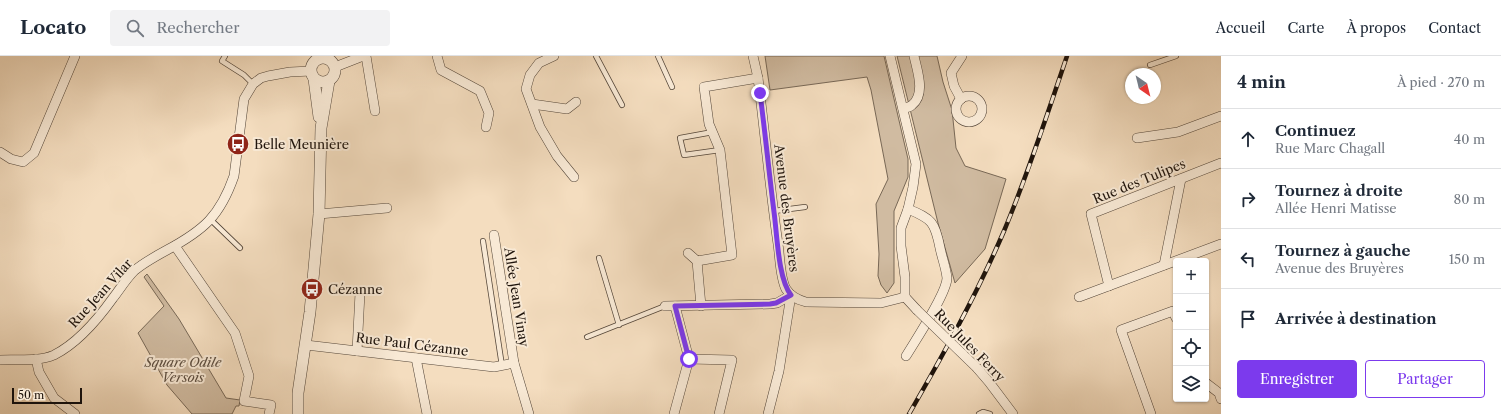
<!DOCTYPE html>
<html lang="fr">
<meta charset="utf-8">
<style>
body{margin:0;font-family:"Libre Caslon Text",serif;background:#f2f2f3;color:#1f2937}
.controls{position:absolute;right:12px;bottom:12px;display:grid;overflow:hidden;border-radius:4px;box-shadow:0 1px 3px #0004}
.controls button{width:36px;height:36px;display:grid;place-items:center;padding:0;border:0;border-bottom:1px solid #e0e1e3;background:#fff;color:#1f2937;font:20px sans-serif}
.compass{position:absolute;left:1125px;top:12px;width:36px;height:36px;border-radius:50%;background:#fff;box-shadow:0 1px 3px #0004;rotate:145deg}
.scale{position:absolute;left:12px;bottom:10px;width:70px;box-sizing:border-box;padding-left:4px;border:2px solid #1f140c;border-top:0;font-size:11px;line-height:14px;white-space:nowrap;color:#1f140c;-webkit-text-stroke:3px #f8e9d5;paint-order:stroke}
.stop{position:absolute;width:12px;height:12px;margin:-9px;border:3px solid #7c3aed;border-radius:50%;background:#fff}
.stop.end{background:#7c3aed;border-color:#fff;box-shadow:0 1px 4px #0008}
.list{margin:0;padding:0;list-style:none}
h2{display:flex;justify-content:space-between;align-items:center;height:52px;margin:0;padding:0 16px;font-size:17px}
h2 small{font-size:13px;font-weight:400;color:#747a83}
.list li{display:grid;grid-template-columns:26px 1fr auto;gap:12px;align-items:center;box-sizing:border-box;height:60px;padding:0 16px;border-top:1px solid #e0e1e3}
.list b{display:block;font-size:15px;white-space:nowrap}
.list p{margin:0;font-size:13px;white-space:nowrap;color:#747a83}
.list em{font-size:13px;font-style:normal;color:#747a83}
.actions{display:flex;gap:8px;padding:12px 16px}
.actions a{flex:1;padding:9px 0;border:1px solid #7c3aed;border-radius:4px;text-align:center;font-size:14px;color:#7c3aed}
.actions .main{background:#7c3aed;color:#fff}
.icon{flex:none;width:22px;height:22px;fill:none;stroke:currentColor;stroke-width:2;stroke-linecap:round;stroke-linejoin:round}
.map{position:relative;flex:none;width:1221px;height:358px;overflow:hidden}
header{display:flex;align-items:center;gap:24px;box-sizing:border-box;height:56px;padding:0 20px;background:#fff;border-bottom:1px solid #e0e1e3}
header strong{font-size:19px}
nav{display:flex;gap:22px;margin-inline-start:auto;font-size:14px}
.search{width:280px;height:36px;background:#f2f2f3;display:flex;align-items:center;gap:10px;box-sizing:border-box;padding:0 14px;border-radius:4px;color:#747a83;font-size:15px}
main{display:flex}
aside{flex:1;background:#fff}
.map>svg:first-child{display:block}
.green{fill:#d0bba1;stroke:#786856}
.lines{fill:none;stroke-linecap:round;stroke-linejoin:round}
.service-casing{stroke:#544639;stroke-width:6}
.minor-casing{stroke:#544639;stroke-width:10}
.tertiary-casing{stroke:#544639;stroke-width:12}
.service{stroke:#f8e9d5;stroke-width:4.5}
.minor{stroke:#f8e9d5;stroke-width:9}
.tertiary{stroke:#f8e9d5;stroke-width:11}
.rail-casing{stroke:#1f140c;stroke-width:4.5}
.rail{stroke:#f8e9d5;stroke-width:3;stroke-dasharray:9;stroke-linecap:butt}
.minor-bridge-casing{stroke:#544639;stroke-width:10;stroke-linecap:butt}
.minor-bridge{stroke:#f8e9d5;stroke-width:9}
.route{stroke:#7c3aed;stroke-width:5}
.labels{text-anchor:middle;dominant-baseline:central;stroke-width:4;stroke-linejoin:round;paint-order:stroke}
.poi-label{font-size:13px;fill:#1f140c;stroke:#f8e9d5;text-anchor:start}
.street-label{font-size:13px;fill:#1f140c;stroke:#f8e9d5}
.park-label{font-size:13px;font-style:italic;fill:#5d4e40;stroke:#f8e9d5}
</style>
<header>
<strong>Locato</strong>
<div class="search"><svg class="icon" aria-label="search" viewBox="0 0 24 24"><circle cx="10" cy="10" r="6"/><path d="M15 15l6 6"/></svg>Rechercher</div>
<nav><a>Accueil</a><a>Carte</a><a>À propos</a><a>Contact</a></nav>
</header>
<main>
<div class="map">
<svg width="1221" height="358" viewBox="0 0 1221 358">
<rect width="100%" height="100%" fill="#f4ddbf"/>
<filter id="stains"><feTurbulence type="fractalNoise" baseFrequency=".005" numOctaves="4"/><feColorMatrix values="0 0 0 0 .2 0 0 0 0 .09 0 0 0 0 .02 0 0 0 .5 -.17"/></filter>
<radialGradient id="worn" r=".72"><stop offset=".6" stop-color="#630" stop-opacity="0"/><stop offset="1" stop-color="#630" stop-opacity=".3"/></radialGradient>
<g class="green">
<polygon points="765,0 884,0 908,103 908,121 894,155 894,227 887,237 881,229 878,220 879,198 876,148 888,123 871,34 867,21 770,34"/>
<polygon points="897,0 937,0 943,26 952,54 956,92 965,110 1006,123 985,193 955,227 938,167"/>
<polygon points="147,218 179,263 226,342 240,344 239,350 236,350 232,358 192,358 167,329 138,277 164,250 144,221"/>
</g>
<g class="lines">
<g class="service-casing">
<g id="service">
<polyline points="225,0 222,5 244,19 253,28"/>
<polyline points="596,0 622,49"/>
<polyline points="658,0 672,31"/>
<polyline points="1150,9 1176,0"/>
<polyline points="713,76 680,82 684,99 720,94"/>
<polyline points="774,155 805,151"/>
<polyline points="211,164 240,192"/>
<polyline points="483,185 502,310"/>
<polyline points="599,202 619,269"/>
<polyline points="587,281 665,250"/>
<polyline points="979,358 983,356 990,358"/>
</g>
</g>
<g class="minor-casing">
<g id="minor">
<polyline points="366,0 375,55"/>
<polyline points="437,0 441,14 480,35 489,57 486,71"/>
<polyline points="554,0 539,7 530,19 526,33 540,71 557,100 574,121"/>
<path d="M 753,0 L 758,22 C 765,78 770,133 778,188 C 780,201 780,222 786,233 C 791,241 798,244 806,246 L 881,247 L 905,241"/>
<polyline points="890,0 916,108 913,131 908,153 901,172 901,190 905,221 905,241"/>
<polyline points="335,11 363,0"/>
<circle cx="969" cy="53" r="13"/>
<polyline points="961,43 954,30 951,17 962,0"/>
<polyline points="532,48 567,53 576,46"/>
<path d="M 903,52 C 906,52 910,51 912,49 C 926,38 917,14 914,0"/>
<polyline points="1137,82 1178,76 1221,60"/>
<polyline points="0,96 11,103 23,106 34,97 75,0"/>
<polyline points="319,158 387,152"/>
<polyline points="494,179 514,307 529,358"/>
<polyline points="175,190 235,277 249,320 244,345 271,349 269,358"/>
<polyline points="688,197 697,205 732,199 720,94 709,68 704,31 758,22"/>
<polyline points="697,205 701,250"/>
<polyline points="1164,209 1181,123"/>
<polyline points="1109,230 1091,158 1221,107"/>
<polyline points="905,241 917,254"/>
<polyline points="1079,241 1221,188"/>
<polyline points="665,250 770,248 777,247 791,239"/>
<polyline points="306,289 494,311 514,307"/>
<polyline points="357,295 360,237"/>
<path d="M 906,300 C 915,285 947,237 947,222 C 946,212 942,202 940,192 C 935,166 932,163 908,153"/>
<polyline points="416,302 427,358"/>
<polyline points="36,303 39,316 54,342 75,358"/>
<polyline points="689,303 732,304 719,358"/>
<path d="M 0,304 C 17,303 38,306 54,299 C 78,287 98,263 113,242 C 120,233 126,223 134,215 C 143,207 156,200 167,194 C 204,174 220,160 234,120 L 244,43 L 253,28 L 261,22 L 268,20 L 290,16 L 311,15"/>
<polyline points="977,312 989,326 1013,358"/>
<polyline points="1206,327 1219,337 1221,343"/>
<polyline points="674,358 689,303 675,250"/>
<polyline points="768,358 779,315 791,239"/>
<polyline points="1151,358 1121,274 1173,255 1176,262"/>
</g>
</g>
<g class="tertiary-casing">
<g id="tertiary">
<circle cx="323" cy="14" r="12"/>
<polyline points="314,23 319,61"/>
<polyline points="298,358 298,337 310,256 319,158 321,72 329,25"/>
</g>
</g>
<use href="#service" class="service"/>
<use href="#minor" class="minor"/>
<use href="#tertiary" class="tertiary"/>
<g class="rail-casing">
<path id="rail" d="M 909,358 C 943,299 977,238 1004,175 C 1028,118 1047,59 1067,0"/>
</g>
<use href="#rail" class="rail"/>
<g class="minor-bridge-casing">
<polyline id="minor-bridge" points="917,254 977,312"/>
</g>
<use href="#minor-bridge" class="minor-bridge"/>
</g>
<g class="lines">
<path class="route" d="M 689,303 L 675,250 L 770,248 L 776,247 L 791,239 C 778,223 777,177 774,156 C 769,116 765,76 760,37"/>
</g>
<defs>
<g id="bus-disc" transform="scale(1.15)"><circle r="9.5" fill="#8f2418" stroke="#f8e9d5"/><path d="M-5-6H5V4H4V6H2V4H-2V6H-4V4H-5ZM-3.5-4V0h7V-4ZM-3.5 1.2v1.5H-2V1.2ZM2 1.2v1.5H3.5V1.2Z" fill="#fff"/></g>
</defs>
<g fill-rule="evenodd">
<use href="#bus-disc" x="238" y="88"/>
<use href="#bus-disc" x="312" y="233"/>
</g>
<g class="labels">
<g class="poi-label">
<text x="254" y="88">Belle Meunière</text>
<text x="328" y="233">Cézanne</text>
</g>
<g class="street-label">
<text transform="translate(1139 125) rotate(-22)">Rue des Tulipes</text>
<text transform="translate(787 152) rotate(83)">Avenue des Bruyères</text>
<text transform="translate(100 237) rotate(-48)">Rue Jean Vilar</text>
<text transform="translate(517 241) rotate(81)">Allée Jean Vinay</text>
<text transform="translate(412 288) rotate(7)">Rue Paul Cézanne</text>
<text transform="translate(970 289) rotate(46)">Rue Jules Ferry</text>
</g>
<g class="park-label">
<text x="183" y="306">Square Odile<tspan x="183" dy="15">Versois</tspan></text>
</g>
</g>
<rect width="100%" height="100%" filter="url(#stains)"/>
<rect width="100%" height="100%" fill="url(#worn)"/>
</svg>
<div class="controls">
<button>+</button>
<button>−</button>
<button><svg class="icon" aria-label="locate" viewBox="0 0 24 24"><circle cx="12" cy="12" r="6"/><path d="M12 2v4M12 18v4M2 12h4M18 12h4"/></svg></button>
<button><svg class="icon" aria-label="layers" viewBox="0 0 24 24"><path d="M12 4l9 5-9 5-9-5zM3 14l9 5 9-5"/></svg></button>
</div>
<svg class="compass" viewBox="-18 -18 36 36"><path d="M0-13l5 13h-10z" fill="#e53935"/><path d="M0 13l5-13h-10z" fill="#747a83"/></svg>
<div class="scale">50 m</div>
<div class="stop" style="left:689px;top:303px"></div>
<div class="stop end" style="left:760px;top:37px"></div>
</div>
<aside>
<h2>4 min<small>À pied · 270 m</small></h2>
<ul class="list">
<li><svg class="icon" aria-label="ahead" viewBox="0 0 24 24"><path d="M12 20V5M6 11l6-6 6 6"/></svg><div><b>Continuez</b><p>Rue Marc Chagall</p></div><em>40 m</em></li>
<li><svg class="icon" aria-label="right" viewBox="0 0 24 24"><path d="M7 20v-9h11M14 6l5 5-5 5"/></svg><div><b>Tournez à droite</b><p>Allée Henri Matisse</p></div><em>80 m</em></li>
<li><svg class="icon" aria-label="left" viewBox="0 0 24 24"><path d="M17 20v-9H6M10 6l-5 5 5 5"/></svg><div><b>Tournez à gauche</b><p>Avenue des Bruyères</p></div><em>150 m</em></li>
<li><svg class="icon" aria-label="arrive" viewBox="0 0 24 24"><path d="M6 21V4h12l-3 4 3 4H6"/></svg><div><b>Arrivée à destination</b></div></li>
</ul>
<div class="actions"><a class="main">Enregistrer</a><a>Partager</a></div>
</aside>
</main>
